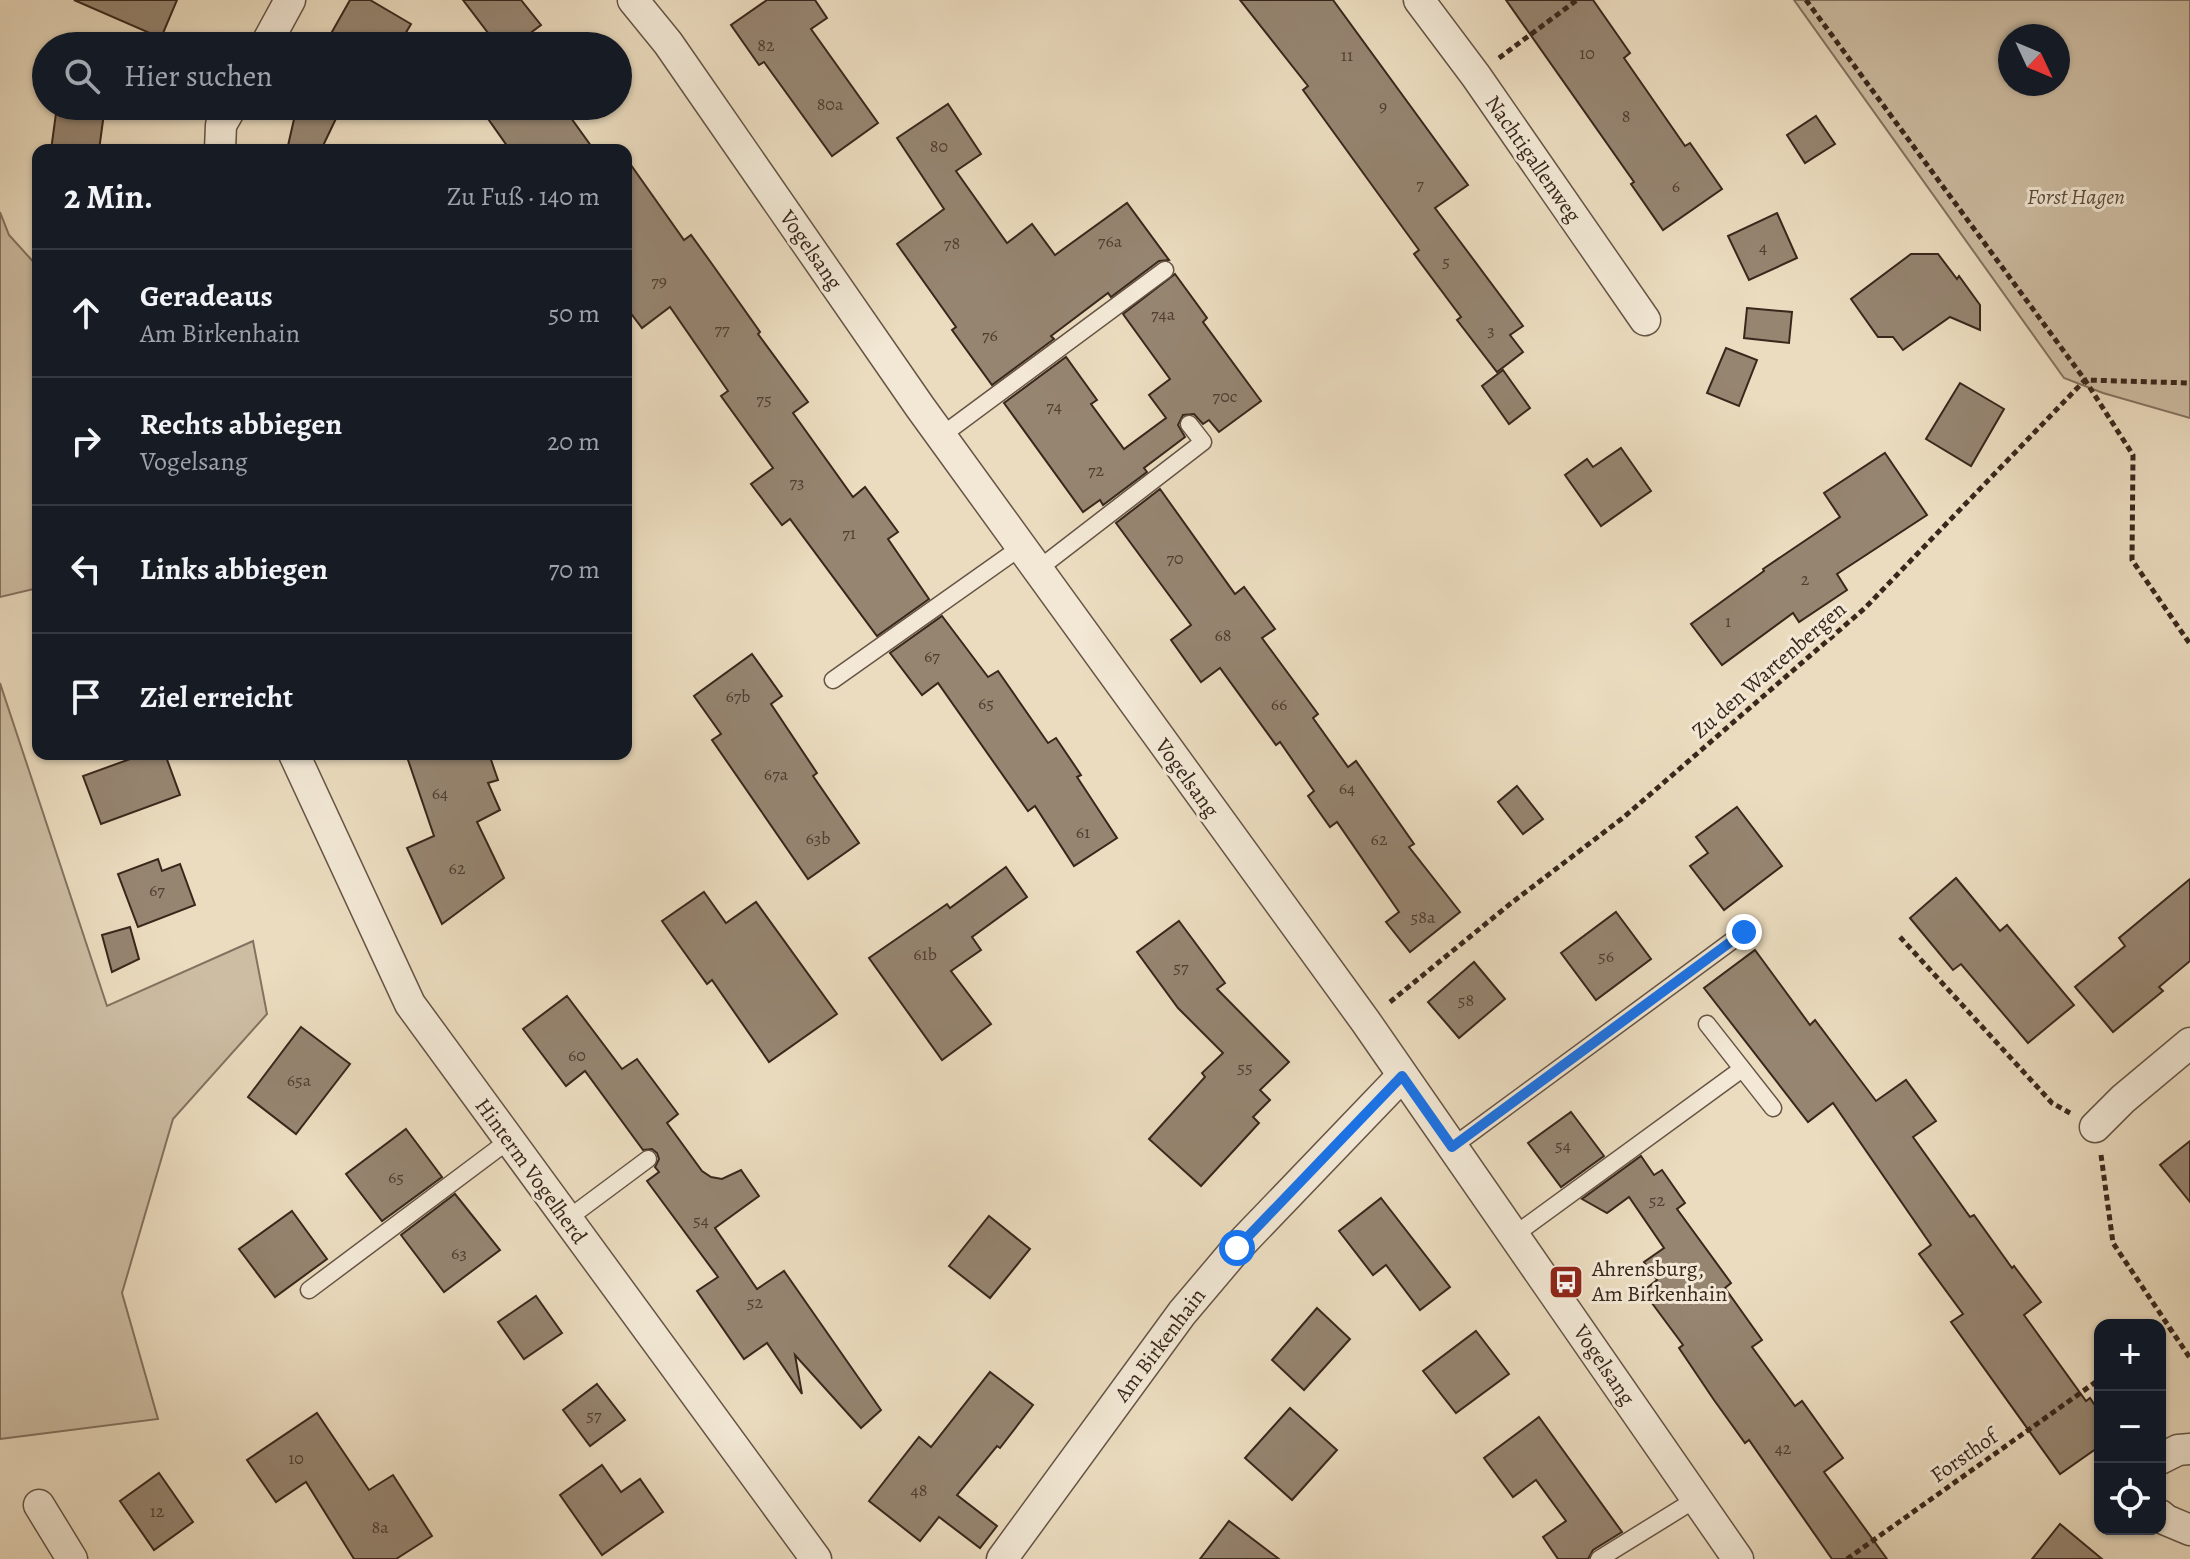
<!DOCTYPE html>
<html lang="de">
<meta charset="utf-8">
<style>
body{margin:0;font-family:Alegreya,serif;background:#242831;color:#f1f3f6}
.controls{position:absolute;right:24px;bottom:24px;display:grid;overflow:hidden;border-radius:16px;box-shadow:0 2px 6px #0004}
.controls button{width:72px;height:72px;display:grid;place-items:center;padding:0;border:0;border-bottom:2px solid #363941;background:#171b24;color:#f1f3f6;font:40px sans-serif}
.compass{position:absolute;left:1998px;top:24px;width:72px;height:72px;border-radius:50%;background:#171b24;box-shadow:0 2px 6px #0004;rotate:134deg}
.stop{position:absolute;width:24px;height:24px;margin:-18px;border:6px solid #1a73e8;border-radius:50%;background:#fff}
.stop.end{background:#1a73e8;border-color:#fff;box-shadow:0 2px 8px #0008}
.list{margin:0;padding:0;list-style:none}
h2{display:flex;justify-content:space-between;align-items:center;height:104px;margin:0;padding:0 32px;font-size:34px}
h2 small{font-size:26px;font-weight:400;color:#9ea1a6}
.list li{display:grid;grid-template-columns:52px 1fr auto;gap:24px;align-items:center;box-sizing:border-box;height:128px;padding:0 32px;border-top:2px solid #363941}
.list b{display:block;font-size:30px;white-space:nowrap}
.list p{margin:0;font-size:26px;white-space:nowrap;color:#9ea1a6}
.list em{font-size:26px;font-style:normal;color:#9ea1a6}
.icon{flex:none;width:44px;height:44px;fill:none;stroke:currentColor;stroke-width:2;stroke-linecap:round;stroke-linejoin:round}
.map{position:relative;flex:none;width:2190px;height:1559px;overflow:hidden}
.search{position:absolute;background:#171b24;box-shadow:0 2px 6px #0004;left:32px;top:32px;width:600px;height:88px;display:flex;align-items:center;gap:20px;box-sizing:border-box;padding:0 28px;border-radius:44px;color:#9ea1a6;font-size:30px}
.panel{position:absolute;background:#171b24;box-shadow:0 2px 6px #0004;left:32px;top:144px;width:600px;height:616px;border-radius:16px}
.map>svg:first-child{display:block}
.green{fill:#cdbda3;stroke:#837260;stroke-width:2;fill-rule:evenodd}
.building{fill:#968571;stroke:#39271c;stroke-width:2}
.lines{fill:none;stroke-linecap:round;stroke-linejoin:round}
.lane-casing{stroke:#665445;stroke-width:19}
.street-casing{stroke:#665445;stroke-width:33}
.path{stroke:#39271c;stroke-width:5;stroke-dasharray:6 4;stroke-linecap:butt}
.lane{stroke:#f2e8d5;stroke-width:16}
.street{stroke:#f2e8d5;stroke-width:30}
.route{stroke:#1a73e8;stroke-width:10}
.labels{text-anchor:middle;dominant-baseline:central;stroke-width:6;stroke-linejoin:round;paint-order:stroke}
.number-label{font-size:18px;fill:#503e31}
.street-label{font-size:22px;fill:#39271c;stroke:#f2e8d5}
.park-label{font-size:22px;font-style:italic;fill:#5e4c3e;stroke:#f2e8d5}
.poi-label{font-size:22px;fill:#39271c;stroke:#f2e8d5;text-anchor:start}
</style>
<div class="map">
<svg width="2190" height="1559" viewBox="0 0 2190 1559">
<rect width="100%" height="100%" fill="#ebdcbf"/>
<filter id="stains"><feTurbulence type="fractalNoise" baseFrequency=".0025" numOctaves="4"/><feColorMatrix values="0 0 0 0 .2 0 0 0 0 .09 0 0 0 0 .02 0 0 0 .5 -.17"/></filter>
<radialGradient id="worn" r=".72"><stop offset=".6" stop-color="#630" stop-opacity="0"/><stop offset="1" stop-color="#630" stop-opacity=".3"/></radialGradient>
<g class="green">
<path d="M 1794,0 L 2190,0 L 2190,418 L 2103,393 L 2064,378 ZM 2010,36 L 2058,36 L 2058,84 L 2010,84 Z"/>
<polygon points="0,212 9,235 38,267 38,588 0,597"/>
<polygon points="0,683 107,1006 253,941 267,1014 173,1119 122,1293 158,1419 0,1439"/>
</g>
<g class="building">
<polygon points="74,0 177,0 161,38"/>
<polygon points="350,0 370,0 411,24 398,46 324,46"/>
<polygon points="463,0 521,0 541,25 513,46 498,46"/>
<polygon points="767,0 815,0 827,18 811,29 878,123 832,156 764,62 759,65 731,25"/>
<polygon points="1240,0 1333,0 1468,185 1435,208 1523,326 1510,335 1523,352 1497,372 1457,320 1461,317 1414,254 1419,250 1303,90 1308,86"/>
<polygon points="1506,0 1593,0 1630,53 1624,58 1685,146 1690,143 1722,189 1663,230 1631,184 1634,182"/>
<polygon points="948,104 981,154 956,171 1007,243 1032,224 1055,255 1127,203 1169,260 1159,261 1111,297 1108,293 1051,336 1054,339 992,385 952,330 956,327 897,244 944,209 897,138"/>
<polygon points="57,106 105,106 99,150 51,150"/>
<polygon points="297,106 342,106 321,150 287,150"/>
<polygon points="479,106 551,106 571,118 594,150 510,150"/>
<polygon points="1816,116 1835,144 1805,163 1787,135"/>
<polygon points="626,158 684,240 691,235 712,264 760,332 758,334 808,402 793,413 853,497 865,487 898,532 888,539 929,599 877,636 790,519 782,525 751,484 773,468 721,396 728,391 670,307 642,328 626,307"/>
<polygon points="1777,213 1797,258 1749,280 1728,236"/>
<polygon points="1911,254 1938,254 1957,279 1959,276 1980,305 1980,330 1950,317 1903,350 1893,337 1878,337 1851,299"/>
<polygon points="1175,274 1207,318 1203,322 1261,401 1219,432 1209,420 1203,424 1194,414 1183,415 1178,425 1185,437 1144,468 1147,472 1103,505 1100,500 1083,512 1004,403 1066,357 1097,400 1091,404 1124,449 1166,418 1149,395 1170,379 1123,314"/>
<polygon points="1747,308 1792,312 1789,343 1744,338"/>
<polygon points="1726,348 1757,360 1739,406 1707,393"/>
<polygon points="1503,370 1530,408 1509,424 1482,386"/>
<polygon points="1960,383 2004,409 1971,466 1926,439"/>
<polygon points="1621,448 1651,491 1601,526 1565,475 1587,459 1593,467"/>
<polygon points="1885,453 1927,515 1837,574 1847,590 1799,622 1793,613 1722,665 1691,624 1764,571 1763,569 1840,517 1824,493"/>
<polygon points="1160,489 1235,594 1244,587 1275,629 1262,638 1318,714 1313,718 1348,767 1356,761 1414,844 1409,847 1460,912 1410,952 1386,922 1399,912 1337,822 1330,827 1308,796 1314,791 1280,742 1276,745 1220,668 1201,682 1171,640 1191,625 1116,523"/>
<polygon points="942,616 988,677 998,671 1048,743 1056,738 1081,775 1077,777 1117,838 1074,866 1035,806 1028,811 938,683 922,695 890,653"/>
<polygon points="752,654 782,696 771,704 817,773 813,776 859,843 808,879 712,740 721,734 694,696"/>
<polygon points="144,754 165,754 180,795 101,824 83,776"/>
<polygon points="406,754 489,754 498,780 488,783 500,810 477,822 504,878 442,924 407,848 434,836"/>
<polygon points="1517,786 1543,819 1523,834 1498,802"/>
<polygon points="1737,807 1782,866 1724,910 1690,866 1708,853 1696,837"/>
<polygon points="158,859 162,871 180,864 195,905 138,927 118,874"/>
<polygon points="1006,867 1027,897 972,937 981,950 951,971 991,1024 942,1060 869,958 947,904 950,908"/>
<polygon points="1956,878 2000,931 2007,925 2074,1005 2028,1043 1961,964 1953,970 1910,918"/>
<polygon points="2190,879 2190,961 2159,987 2163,991 2113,1032 2075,987 2125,946 2119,938"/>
<polygon points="704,892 726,923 756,902 837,1014 769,1062 712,980 707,984 662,921"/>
<polygon points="1616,912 1651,959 1596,1000 1561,953"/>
<polygon points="1179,921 1225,983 1217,989 1289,1062 1260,1090 1270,1100 1253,1117 1259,1123 1201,1186 1149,1139 1205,1077 1202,1073 1223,1053 1178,1008 1137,952"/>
<polygon points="130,927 139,959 112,972 102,935"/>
<polygon points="1755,950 1810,1025 1815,1020 1876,1101 1906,1080 1936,1121 1913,1137 1970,1217 1974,1215 2012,1268 2014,1266 2041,1302 2024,1315 2086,1401 2090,1398 2100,1413 2100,1446 2060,1474 1951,1322 1963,1314 1919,1254 1931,1245 1833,1103 1808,1122 1704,988"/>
<polygon points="1474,962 1505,999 1459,1038 1428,1002"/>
<polygon points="567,996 622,1069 637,1059 678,1114 667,1123 702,1171 711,1177 722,1179 741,1170 759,1196 715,1228 757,1289 784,1271 881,1410 861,1428 795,1355 802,1394 767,1343 744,1359 697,1291 718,1277 647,1181 659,1172 655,1167 659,1159 657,1153 652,1149 643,1150 585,1071 566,1086 523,1029"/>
<polygon points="301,1027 350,1064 296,1134 248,1097"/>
<polygon points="1571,1112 1604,1156 1561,1187 1528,1143"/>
<polygon points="406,1129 442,1177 382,1221 346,1174"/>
<polygon points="2190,1141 2190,1202 2160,1165"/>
<polygon points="1641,1156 1654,1175 1662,1170 1685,1203 1677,1209 1731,1283 1725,1288 1762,1340 1752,1347 1795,1406 1802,1401 1843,1458 1824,1472 1887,1559 1832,1559 1749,1440 1745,1443 1714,1400 1679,1348 1683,1345 1643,1291 1657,1280 1644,1262 1664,1248 1629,1197 1607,1213 1582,1199"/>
<polygon points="455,1194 500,1250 444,1292 401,1235"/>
<polygon points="1381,1198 1450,1287 1420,1310 1386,1265 1373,1275 1339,1231"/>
<polygon points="292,1211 327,1259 275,1297 239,1249"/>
<polygon points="989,1216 1030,1249 990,1298 949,1266"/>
<polygon points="536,1296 562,1333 524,1359 498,1322"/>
<polygon points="1317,1308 1350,1339 1304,1390 1272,1360"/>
<polygon points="1476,1331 1509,1374 1456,1413 1423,1371"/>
<polygon points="990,1372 1033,1405 1000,1448 997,1446 957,1495 997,1526 980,1548 939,1517 920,1541 869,1501 919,1437 931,1447"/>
<polygon points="597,1384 625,1420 590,1446 563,1410"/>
<polygon points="1290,1408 1337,1450 1292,1500 1245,1458"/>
<polygon points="317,1413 369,1490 393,1475 432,1536 396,1559 354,1559 306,1482 276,1502 247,1460"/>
<polygon points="1539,1417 1622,1532 1593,1550 1588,1559 1558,1559 1543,1537 1566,1521 1536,1480 1513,1497 1484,1458"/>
<polygon points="602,1465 621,1492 640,1479 663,1512 602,1555 560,1495"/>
<polygon points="159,1473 193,1522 154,1550 120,1501"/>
<polygon points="1229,1521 1279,1559 1200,1559"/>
<polygon points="2060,1524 2102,1559 2032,1559"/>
</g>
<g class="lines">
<g class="lane-casing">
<g id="lane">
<polyline points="941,436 1165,270"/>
<polyline points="1037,570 1203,442 1189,424"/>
<polyline points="833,680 1021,547"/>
<polyline points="1707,1024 1773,1108"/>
<polyline points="1452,1147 1744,932"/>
<polyline points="566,1220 648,1159"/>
<polyline points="1513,1236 1742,1069"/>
<polyline points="309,1290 508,1141"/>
<polyline points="1599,1559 1696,1499"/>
</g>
</g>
<g class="street-casing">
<g id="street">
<polyline points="633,0 668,43 920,407 1366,1022 1738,1559"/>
<polyline points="1419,0 1476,76 1645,320"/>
<polyline points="265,46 290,0"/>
<polyline points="220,150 221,125 232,106"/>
<polyline points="294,754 410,1004 816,1559"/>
<polyline points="2095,1127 2123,1099 2190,1043"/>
<polyline points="2160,1459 2178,1450 2190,1449"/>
<polyline points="39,1505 72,1559"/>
<polyline points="2160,1515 2166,1520 2190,1530"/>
<polyline points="1002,1559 1182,1313 1237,1248 1402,1076"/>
</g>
</g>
<g class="path">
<polyline points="1806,0 2085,380 2133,455 2132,560 2190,644"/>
<polyline points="1499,58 1577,0"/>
<polyline points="1900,937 2052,1103 2070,1113"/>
<polyline points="1390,1002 1510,904 1624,817 1865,608 2085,380 2190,383"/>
<polyline points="2101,1155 2113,1243 2190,1358"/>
<polyline points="2160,1336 2171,1329"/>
<polyline points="1847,1559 2100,1379"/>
</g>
<use href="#lane" class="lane"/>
<use href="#street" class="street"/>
</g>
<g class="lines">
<polyline class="route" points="1237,1248 1402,1076 1452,1147 1744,932"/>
</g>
<defs>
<g id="bus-square" transform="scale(1.8)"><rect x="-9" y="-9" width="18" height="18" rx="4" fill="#8f2418" stroke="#f2e8d5"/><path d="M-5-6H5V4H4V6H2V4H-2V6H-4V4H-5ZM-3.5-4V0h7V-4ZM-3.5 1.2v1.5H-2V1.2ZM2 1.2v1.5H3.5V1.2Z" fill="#fff"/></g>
</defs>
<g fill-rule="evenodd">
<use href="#bus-square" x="1566" y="1282"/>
</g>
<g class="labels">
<g class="number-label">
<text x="766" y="45">82</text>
<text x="1587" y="53">10</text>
<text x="1347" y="55">11</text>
<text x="830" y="104">80a</text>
<text x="1383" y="106">9</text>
<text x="1626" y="116">8</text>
<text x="939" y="146">80</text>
<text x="1420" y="184">7</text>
<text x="1676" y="186">6</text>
<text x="1110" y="241">76a</text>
<text x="952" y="243">78</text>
<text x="1763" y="247">4</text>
<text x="1446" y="261">5</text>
<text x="659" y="281">79</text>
<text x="1163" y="314">74a</text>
<text x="722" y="329">77</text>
<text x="1491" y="330">3</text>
<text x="990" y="335">76</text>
<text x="1225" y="396">70c</text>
<text x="764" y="399">75</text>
<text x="1054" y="406">74</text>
<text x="1096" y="470">72</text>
<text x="797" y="482">73</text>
<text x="849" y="533">71</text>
<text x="1175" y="558">70</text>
<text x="1805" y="579">2</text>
<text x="1728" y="621">1</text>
<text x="1223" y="635">68</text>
<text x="932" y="656">67</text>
<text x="738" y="696">67b</text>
<text x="986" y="703">65</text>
<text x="1279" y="704">66</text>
<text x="776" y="774">67a</text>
<text x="1347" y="788">64</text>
<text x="440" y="793">64</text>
<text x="1083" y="832">61</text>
<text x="818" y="838">63b</text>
<text x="1379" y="839">62</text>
<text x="457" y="868">62</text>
<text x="157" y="890">67</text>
<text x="1423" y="917">58a</text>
<text x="925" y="954">61b</text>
<text x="1606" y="956">56</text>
<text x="1181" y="967">57</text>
<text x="1466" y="1000">58</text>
<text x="577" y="1055">60</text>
<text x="1245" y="1067">55</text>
<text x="299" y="1080">65a</text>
<text x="1563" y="1145">54</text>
<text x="396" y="1177">65</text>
<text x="1657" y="1200">52</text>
<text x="701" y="1220">54</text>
<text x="459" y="1253">63</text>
<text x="755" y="1302">52</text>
<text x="594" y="1415">57</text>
<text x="1783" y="1448">42</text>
<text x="296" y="1458">10</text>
<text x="919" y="1490">48</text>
<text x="157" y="1511">12</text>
<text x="380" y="1527">8a</text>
</g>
<g class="street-label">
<text transform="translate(1533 159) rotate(55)">Nachtigallenweg</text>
<text transform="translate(811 250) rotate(55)">Vogelsang</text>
<text transform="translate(1769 670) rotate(-41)">Zu den Wartenbergen</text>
<text transform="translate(1187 778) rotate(54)">Vogelsang</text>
<text transform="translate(531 1171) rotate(54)">Hinterm Vogelherd</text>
<text transform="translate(1160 1345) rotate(-53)">Am Birkenhain</text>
<text transform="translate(1604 1365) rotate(56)">Vogelsang</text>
<text transform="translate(1964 1456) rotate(-35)">Forsthof</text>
</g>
<g class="park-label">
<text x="2076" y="197">Forst Hagen</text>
</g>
<g class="poi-label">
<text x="1592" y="1269">Ahrensburg,<tspan x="1592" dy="25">Am Birkenhain</tspan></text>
</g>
</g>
<rect width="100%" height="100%" filter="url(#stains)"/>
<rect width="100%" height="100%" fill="url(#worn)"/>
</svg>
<div class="controls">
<button>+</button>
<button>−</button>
<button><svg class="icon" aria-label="locate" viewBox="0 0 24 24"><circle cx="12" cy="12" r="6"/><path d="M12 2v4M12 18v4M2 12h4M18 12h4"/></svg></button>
</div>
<svg class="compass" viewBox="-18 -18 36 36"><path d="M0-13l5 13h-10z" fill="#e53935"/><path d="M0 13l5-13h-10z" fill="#9ea1a6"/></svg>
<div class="stop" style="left:1237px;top:1248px"></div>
<div class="stop end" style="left:1744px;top:932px"></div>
<div class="search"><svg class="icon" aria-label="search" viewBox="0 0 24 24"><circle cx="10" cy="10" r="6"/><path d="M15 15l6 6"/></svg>Hier suchen</div>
<section class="panel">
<h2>2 Min.<small>Zu Fuß · 140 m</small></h2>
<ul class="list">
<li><svg class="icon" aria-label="ahead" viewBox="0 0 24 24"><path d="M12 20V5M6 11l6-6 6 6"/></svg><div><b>Geradeaus</b><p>Am Birkenhain</p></div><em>50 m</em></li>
<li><svg class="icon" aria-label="right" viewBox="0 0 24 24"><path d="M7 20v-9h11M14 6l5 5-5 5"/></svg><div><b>Rechts abbiegen</b><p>Vogelsang</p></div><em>20 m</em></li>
<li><svg class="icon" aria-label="left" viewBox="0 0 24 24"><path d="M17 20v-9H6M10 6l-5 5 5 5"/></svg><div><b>Links abbiegen</b></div><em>70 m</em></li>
<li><svg class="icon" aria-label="arrive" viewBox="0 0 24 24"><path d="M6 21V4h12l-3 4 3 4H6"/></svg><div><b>Ziel erreicht</b></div></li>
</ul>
</section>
</div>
